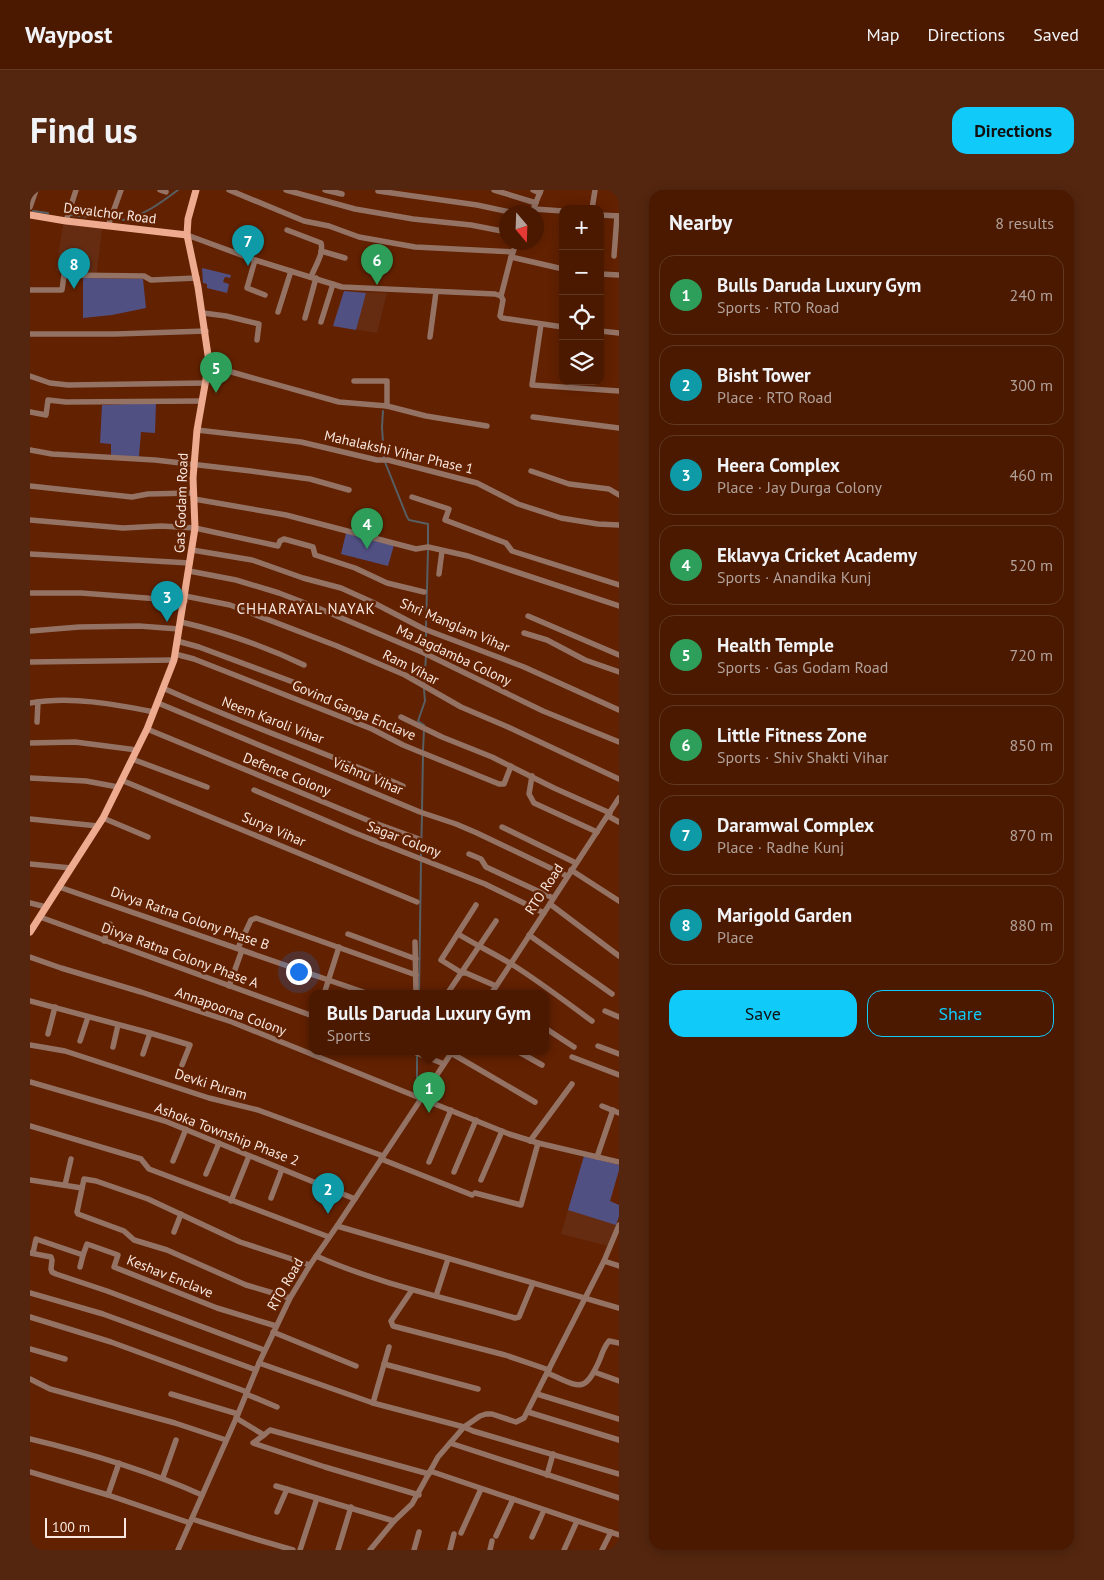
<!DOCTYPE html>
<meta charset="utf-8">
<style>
body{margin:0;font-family:"PT Sans",sans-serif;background:#54260f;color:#f1f3f6}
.controls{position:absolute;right:15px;top:15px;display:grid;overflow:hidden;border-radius:10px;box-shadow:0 2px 12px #0003}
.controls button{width:45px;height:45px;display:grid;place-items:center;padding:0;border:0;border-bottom:1px solid #613822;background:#4a1900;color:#f1f3f6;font:25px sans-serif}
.compass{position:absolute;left:469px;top:15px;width:45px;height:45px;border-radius:50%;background:#4a1900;box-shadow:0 2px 12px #0003;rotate:161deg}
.scale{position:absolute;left:15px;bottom:12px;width:81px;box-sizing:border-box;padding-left:5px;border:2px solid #f9e8e1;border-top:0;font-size:14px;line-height:18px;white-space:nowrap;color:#f9e8e1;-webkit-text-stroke:4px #622100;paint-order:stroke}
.you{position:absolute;left:268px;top:781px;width:18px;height:18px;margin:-12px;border:4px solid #fff;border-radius:50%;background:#1a73e8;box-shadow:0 0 0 8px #1a73e833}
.badge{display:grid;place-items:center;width:32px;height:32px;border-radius:50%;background:#10cafa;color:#fff;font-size:16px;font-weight:700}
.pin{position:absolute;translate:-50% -41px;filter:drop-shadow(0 1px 2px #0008)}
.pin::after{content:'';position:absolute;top:26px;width:18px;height:15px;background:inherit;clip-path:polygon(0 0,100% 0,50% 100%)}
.popup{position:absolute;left:279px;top:800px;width:240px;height:65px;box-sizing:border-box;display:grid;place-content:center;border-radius:10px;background:#4a1900;filter:drop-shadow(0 1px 4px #0005);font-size:16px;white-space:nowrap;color:#b2a099}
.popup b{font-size:19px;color:#f1f3f6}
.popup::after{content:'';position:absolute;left:50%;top:100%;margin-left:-10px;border:10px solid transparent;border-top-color:#4a1900}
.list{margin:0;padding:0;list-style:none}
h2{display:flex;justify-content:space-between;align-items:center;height:65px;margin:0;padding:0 20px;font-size:21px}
h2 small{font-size:16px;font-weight:400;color:#b2a099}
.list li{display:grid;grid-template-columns:32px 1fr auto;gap:15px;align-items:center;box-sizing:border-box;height:80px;margin:0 10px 10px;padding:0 10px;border:1px solid #613822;border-radius:15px}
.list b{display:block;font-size:19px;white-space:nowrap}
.list p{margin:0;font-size:16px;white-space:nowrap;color:#b2a099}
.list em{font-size:16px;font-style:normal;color:#b2a099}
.actions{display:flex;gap:10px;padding:15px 20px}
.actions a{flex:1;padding:11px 0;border:1px solid #10cafa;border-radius:15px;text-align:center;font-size:18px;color:#10cafa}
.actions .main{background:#10cafa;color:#111}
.icon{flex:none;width:28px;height:28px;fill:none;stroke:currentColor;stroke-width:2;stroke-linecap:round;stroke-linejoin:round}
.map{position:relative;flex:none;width:589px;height:1360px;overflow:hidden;border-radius:15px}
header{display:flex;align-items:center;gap:30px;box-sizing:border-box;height:70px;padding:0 25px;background:#4a1900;border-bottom:1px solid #613822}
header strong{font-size:24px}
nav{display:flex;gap:28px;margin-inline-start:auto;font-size:18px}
.intro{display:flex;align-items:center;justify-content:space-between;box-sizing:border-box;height:120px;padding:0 30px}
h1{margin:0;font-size:35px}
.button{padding:12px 22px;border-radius:15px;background:#10cafa;color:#111;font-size:18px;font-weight:700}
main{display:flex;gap:30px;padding:0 30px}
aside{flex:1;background:#4a1900;border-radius:15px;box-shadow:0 2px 12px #0003}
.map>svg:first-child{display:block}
.built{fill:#652c12}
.grass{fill:#515083}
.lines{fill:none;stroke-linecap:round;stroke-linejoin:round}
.stream{stroke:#575f62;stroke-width:2}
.minor{stroke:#947365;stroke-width:5.5}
.major{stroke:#eeab90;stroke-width:7}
.labels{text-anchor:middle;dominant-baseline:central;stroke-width:5;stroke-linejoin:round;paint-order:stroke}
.street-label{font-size:14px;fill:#f9e8e1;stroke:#622100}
.neighbourhood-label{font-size:15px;letter-spacing:1px;fill:#f9e8e1;stroke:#622100}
</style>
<header>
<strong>Waypost</strong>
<nav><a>Map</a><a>Directions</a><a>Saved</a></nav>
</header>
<div class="intro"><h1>Find us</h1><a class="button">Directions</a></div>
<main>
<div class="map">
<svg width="589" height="1360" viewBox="0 0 589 1360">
<rect width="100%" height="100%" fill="#622100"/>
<g class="built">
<polygon points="33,34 72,39 67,83 26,81"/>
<polygon points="314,101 357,103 347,143 303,136"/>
<polygon points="554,966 589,980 580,1012 589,1015 589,1026 578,1056 531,1044"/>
</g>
<g class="grass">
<polygon points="172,78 201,85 200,88 195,87 193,92 199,94 197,103 177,98 177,94 173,93"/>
<polygon points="53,88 113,89 116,118 82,125 53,128"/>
<polygon points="314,101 336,103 326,140 303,136"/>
<polygon points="126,213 125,243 111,242 109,267 81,266 81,254 70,253 72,215"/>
<polygon points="316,343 364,355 358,376 311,364"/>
<polygon points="554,966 589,975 589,980 580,1011 589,1015 589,1026 586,1035 538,1020"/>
</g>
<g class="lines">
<g class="stream">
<polyline points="3,21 18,23"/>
<path d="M 40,25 L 93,30 C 113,26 132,12 148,0"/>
<polyline points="353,221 352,237 354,267"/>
<polyline points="355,272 377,327 379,330 398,334 398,355"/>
<polyline points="396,437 398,360"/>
<polyline points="396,441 396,461"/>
<polyline points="394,494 396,466"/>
<polyline points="394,499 395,511 388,531 394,535"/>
<polyline points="393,560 394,540"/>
<polyline points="392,620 393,565"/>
<polyline points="391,666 392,625"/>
<polyline points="389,804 391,672"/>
<polyline points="387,902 387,866"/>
</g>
<g class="minor">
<polyline points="130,0 136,2"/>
<polyline points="199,0 274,31 299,36 329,47 385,57 483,62"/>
<polyline points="256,0 325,19 383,29 441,35 477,42"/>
<polyline points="295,0 312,4"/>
<polyline points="464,0 506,13"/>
<polyline points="503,0 510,3"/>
<polyline points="348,1 447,15 480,22"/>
<polyline points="0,17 6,0"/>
<polyline points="504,19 533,21"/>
<polyline points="562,19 565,0"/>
<polyline points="502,22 511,0"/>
<polyline points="570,25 589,26"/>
<polyline points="36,31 46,0"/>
<polyline points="78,36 91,0"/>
<path d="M 257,40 L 291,53 C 294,64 285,76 281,87"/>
<polyline points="157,45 225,70 312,97 465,104 471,106 473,110 470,126 472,128 533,137"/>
<polyline points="291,61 315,68"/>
<polyline points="584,66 587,26"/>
<polyline points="481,67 533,79"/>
<polyline points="225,70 217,98 235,105"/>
<polyline points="570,84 589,85"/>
<polyline points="0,100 32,100 34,85 114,86 121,90 167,88"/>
<polyline points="471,106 481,67 487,52"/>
<polyline points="248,122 261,81"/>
<polyline points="173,123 196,126 229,134 227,150"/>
<polyline points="275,128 286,88"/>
<polyline points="291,132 303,94"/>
<polyline points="511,134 502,195 589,201"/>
<polyline points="570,141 589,143"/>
<polyline points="0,144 86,144 176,141"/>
<polyline points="400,147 406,102"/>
<polyline points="179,172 198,181 309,212 357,216 396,226 457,236"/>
<polyline points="0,186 20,193 38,195 176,193"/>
<polyline points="324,191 357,191 357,216"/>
<polyline points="0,222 16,225 18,210 36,212 172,211"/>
<polyline points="503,227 589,238"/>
<polyline points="167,240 271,252 347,270 358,270 447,293 488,314 531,328 568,334 589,335"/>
<polyline points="0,260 22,264 125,270 221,281 280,289 319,300"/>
<polyline points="501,281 539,294 579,299 589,305"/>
<polyline points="0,296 102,307 118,304 163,303"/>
<polyline points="382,307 419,319 415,330 476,353 482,361 589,395"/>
<polyline points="164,309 256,325 386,359 398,357 438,366 589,416"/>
<polyline points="0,330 93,338 131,336 165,338 248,356 250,351 254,349 283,357 285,365 325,378 357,393 394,402"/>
<polyline points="162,360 222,370 273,388 311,398 342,412 394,439 494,477 589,520"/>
<polyline points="0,364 160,373"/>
<polyline points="159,381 206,390 249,403 288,418 394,463 513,521 589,552"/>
<polyline points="409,384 412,361"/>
<polyline points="0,403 51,403 155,411"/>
<polyline points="155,406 200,415 307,456 375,485 431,517 478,537 589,589"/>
<polyline points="498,426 589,465"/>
<path d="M 151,432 C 194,442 234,456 274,475"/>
<polyline points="0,441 49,437 109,436 149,439"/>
<polyline points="494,443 517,450 555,470 589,482"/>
<polyline points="147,451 169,457 271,495"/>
<polyline points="145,464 164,469 342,539 373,555 469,594 474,594 481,576"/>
<polyline points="0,472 144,470"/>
<path d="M 133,498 C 212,534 294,562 373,596"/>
<path d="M 0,513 C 41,506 84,514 124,522"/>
<polyline points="128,513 390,622 426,634 447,643 537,686"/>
<polyline points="371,527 412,547 462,567 524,598 580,623"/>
<polyline points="7,532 8,512"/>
<polyline points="117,539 342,632 389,649"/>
<polyline points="0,553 45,552 107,560"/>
<polyline points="102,569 177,597"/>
<polyline points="502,586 499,604 504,613 567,642"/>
<polyline points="0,588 56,591 88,597"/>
<polyline points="91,590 387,712"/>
<polyline points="224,600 325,643 455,694 514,723"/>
<polyline points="578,626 589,632"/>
<polyline points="73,628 118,647"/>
<polyline points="0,629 68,636"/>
<polyline points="472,637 546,673"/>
<polyline points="439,664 451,669 456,677 523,708"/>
<polyline points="0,674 41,678"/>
<polyline points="541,680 589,711"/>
<polyline points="29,697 339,804"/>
<polyline points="0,713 16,717"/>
<polyline points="520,714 589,766"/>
<polyline points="446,715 411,770 432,783 436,783 466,796"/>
<polyline points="10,727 283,826"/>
<polyline points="318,744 386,769"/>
<path d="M 428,744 C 446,755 465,764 483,775 C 510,792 536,812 562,831"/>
<polyline points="499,745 582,804"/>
<polyline points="74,751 80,734"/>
<polyline points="385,752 386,804"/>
<polyline points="208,758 221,730 226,728 386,785"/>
<polyline points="0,767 31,778 111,802 202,832 479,944 508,953 589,972"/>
<polyline points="199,796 212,760"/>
<polyline points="294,804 309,757"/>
<polyline points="417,804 466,731"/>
<polyline points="461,804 589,608"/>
<polyline points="0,811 120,843 160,855 152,875"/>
<polyline points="575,821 589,827"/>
<polyline points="515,838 544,857"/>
<polyline points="18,844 25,817"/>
<polyline points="50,851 58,827"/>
<polyline points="0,855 35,861 179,908 228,920 353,966"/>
<polyline points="568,856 589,864"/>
<polyline points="83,857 88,835"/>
<polyline points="384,862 414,874"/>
<polyline points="489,862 512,875"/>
<polyline points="421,863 505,912"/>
<polyline points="113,864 120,843"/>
<polyline points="542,867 589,885"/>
<polyline points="0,892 135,931 325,1009"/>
<polyline points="572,916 589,923"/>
<polyline points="0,936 111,969 119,979 299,1047"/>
<polyline points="500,951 542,894"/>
<polyline points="567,967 583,920"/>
<polyline points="351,969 442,1005"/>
<polyline points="143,971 156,939"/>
<polyline points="399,972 421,920"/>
<polyline points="424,982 446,930"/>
<polyline points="176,984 189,953"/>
<polyline points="0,990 52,998"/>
<polyline points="451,990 472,941"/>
<polyline points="35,995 41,969"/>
<polyline points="445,1003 491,1015 508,953"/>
<polyline points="241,1008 252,979"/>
<polyline points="201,1011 219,966"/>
<polyline points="307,1036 589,1118"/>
<polyline points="144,1042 151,1024"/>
<polyline points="0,1063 21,1067 22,1070 21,1079 22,1082 26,1084 77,1101 234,1160"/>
<polyline points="3,1063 6,1049 53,1065 57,1054 88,1065 84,1077 187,1118 246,1136"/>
<path d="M 286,1066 C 349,1094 418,1108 485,1128 L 489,1127 L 503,1093"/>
<polyline points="574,1071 589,1076"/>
<polyline points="50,1077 53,1065"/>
<polyline points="382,1100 361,1131 363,1136 475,1165 519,1180"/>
<polyline points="0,1103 73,1124 226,1180"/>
<polyline points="406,1106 418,1069"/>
<polyline points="260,1108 216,1095 137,1060 104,1050 94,1041 48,1024 47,1022 54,989 66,991 118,1009 210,1052 280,1075"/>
<polyline points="0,1127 81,1152 217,1202"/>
<polyline points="243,1142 326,1176"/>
<polyline points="0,1159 35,1169"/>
<polyline points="229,1173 343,1213 434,1237 443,1241 589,1284"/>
<polyline points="354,1174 448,1199"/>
<polyline points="564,1182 589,1191"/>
<path d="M 517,1183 C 549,1196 554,1206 570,1169 C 572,1163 574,1157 579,1151 L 589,1153"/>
<polyline points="0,1189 20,1199 145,1233 196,1250"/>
<polyline points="141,1204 208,1224"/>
<polyline points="216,1204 247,1217"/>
<polyline points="507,1204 589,1229"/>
<polyline points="343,1213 359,1157"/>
<polyline points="498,1222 589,1250"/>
<polyline points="206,1228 234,1245 240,1240 399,1284"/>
<polyline points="234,1245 223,1253 295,1277 389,1305"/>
<path d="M 0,1249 C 59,1263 116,1280 172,1305"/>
<polyline points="420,1253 589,1308"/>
<polyline points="400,1281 589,1345"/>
<polyline points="0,1282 78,1305 160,1333"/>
<polyline points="517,1285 523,1264"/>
<polyline points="133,1287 146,1250"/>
<polyline points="246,1296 364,1331"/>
<polyline points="78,1305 89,1273"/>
<polyline points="247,1322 257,1299"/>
<polyline points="162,1329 222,1348 263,1360"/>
<polyline points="431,1343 451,1299"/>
<polyline points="466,1346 483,1309"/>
<polyline points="502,1347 514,1320"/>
<polyline points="148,1360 208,1224 229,1173 260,1108 280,1075 307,1036 422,862"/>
<polyline points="270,1360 287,1308"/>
<polyline points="308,1360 321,1317"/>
<polyline points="340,1360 364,1331 382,1314 408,1267 434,1237 450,1226 456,1224 462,1224 486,1232 494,1228 574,1071 589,1035"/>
<polyline points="384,1360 389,1342"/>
<polyline points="420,1360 424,1344"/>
<polyline points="460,1360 462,1351"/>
<polyline points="534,1360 547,1331"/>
<polyline points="572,1360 581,1342"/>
</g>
<g class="major">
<polyline points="0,25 36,31 157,45"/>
<polyline points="0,742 73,628 117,539 144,470 165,338 163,288 167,240 179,172 168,97 157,45 158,29 166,0"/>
</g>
</g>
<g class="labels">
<g class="street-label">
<text transform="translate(80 23) rotate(7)">Devalchor Road</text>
<text transform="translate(369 262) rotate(13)">Mahalakshi Vihar Phase 1</text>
<text transform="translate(151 313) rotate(-88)">Gas Godam Road</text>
<text transform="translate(425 435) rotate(23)">Shri Manglam Vihar</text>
<text transform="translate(424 465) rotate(25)">Ma Jagdamba Colony</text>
<text transform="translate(381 477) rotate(27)">Ram Vihar</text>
<text transform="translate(324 520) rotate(23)">Govind Ganga Enclave</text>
<text transform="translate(243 530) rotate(21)">Neem Karoli Vihar</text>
<text transform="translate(257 584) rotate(22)">Defence Colony</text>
<text transform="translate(338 586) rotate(23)">Vishnu Vihar</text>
<text transform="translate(244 639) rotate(23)">Surya Vihar</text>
<text transform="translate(374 649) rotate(21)">Sagar Colony</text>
<text transform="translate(514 699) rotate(-57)">RTO Road</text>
<text transform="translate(160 728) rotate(19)">Divya Ratna Colony Phase B</text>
<text transform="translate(150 765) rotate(20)">Divya Ratna Colony Phase A</text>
<text transform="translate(201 821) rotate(20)">Annapoorna Colony</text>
<text transform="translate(181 894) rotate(17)">Devki Puram</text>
<text transform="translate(197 944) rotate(21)">Ashoka Township Phase 2</text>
<text transform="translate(140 1086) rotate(22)">Keshav Enclave</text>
<text transform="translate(255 1094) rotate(-60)">RTO Road</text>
</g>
<g class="neighbourhood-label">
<text x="276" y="418">CHHARAYAL NAYAK</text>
</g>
</g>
</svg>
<div class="controls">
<button>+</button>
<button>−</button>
<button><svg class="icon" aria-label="locate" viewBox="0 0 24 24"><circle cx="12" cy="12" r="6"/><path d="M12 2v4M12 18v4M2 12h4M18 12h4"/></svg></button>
<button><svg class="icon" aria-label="layers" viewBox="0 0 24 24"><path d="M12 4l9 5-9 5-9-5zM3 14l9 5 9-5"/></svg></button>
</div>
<svg class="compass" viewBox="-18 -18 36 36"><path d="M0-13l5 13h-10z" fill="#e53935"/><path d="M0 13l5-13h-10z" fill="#b2a099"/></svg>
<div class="scale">100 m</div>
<div class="you"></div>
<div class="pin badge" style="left:399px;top:923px;background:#2e9e5b">1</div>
<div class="popup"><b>Bulls Daruda Luxury Gym</b>Sports</div>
<div class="pin badge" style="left:298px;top:1024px;background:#0f9aa8">2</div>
<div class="pin badge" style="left:137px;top:432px;background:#0f9aa8">3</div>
<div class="pin badge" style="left:337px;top:359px;background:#2e9e5b">4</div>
<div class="pin badge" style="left:186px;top:203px;background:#2e9e5b">5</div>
<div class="pin badge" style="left:347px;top:95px;background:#2e9e5b">6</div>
<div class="pin badge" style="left:218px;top:76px;background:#0f9aa8">7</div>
<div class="pin badge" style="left:44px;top:99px;background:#0f9aa8">8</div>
</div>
<aside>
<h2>Nearby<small>8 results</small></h2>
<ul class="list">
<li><span class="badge" style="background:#2e9e5b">1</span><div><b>Bulls Daruda Luxury Gym</b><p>Sports · RTO Road</p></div><em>240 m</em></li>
<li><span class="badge" style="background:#0f9aa8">2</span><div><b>Bisht Tower</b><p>Place · RTO Road</p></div><em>300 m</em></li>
<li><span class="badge" style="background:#0f9aa8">3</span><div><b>Heera Complex</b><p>Place · Jay Durga Colony</p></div><em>460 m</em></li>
<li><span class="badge" style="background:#2e9e5b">4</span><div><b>Eklavya Cricket Academy</b><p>Sports · Anandika Kunj</p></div><em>520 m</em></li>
<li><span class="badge" style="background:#2e9e5b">5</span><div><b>Health Temple</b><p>Sports · Gas Godam Road</p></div><em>720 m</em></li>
<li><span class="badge" style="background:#2e9e5b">6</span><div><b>Little Fitness Zone</b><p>Sports · Shiv Shakti Vihar</p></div><em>850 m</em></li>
<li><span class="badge" style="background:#0f9aa8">7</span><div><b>Daramwal Complex</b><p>Place · Radhe Kunj</p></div><em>870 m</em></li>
<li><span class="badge" style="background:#0f9aa8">8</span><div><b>Marigold Garden</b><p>Place</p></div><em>880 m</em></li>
</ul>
<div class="actions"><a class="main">Save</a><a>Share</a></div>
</aside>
</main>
